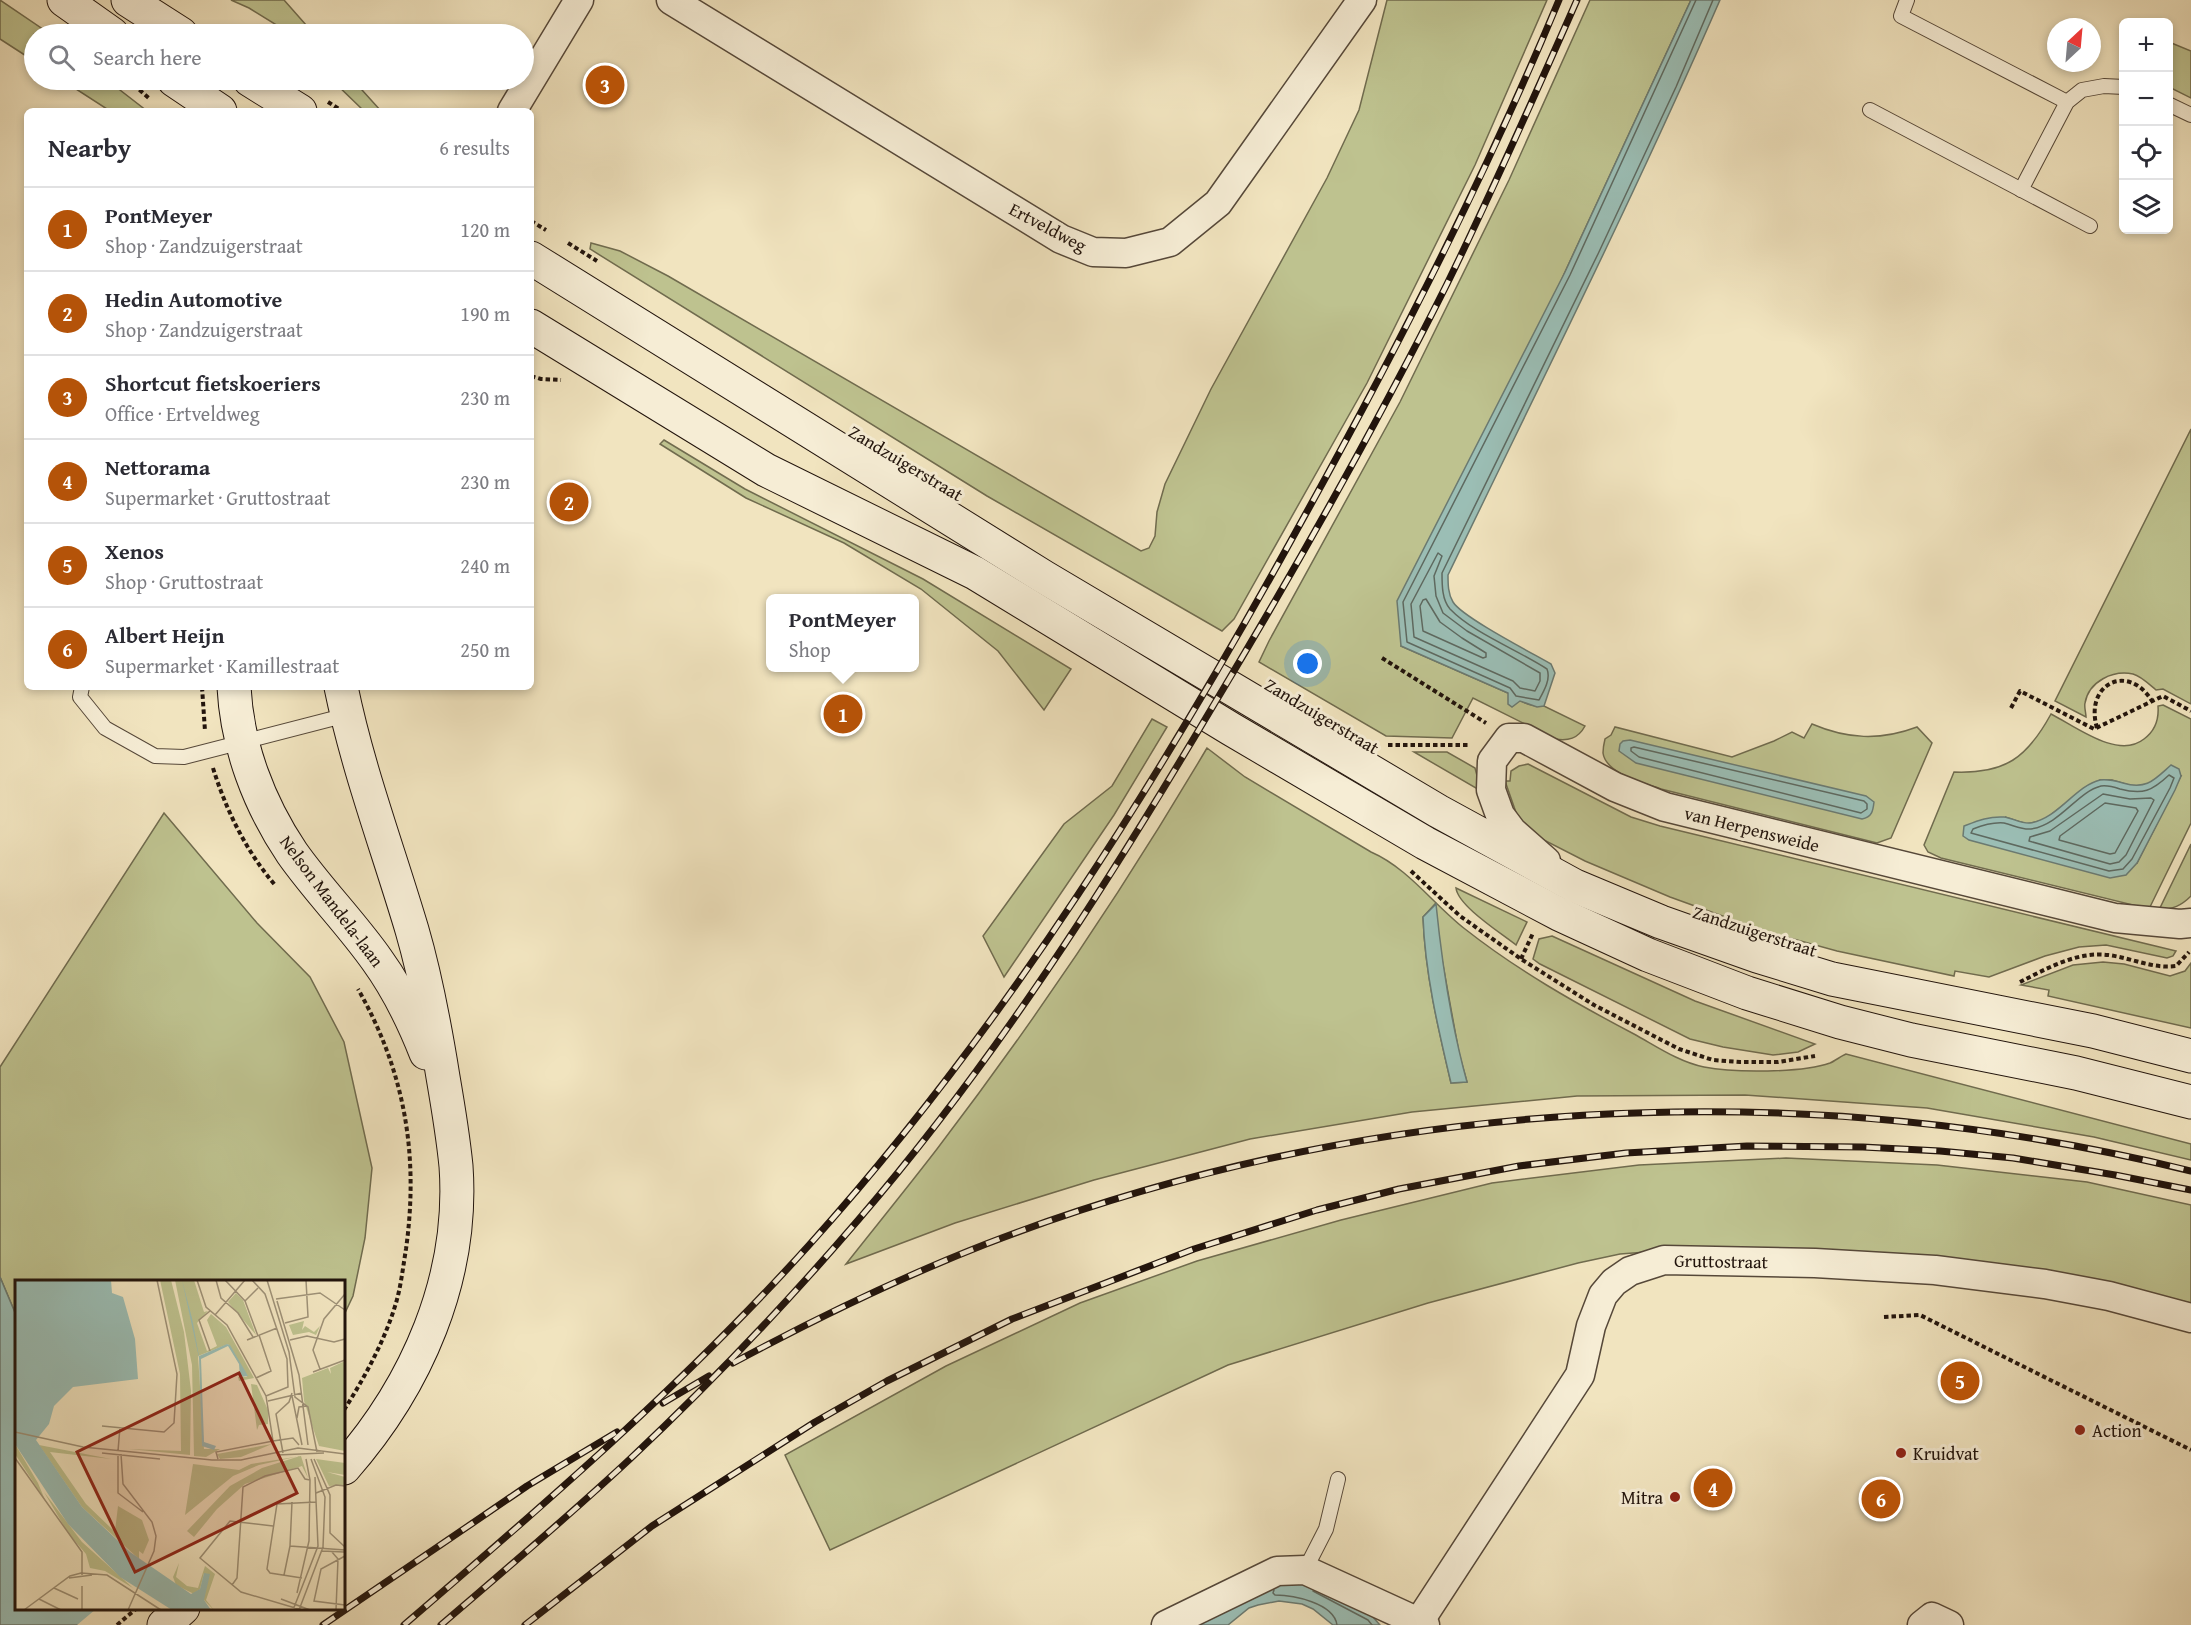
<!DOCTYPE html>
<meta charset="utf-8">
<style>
body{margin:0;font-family:"Gentium Book Plus",serif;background:#f7f7f7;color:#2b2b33}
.controls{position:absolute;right:18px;top:18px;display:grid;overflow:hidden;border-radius:9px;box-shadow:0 3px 9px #0003}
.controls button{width:54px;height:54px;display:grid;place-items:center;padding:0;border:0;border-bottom:2px solid #e1e1e2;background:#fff;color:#2b2b33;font:30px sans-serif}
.compass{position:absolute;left:2047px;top:18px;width:54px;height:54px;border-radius:50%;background:#fff;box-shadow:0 3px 9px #0003;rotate:26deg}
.you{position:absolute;left:1308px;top:664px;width:21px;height:21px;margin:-15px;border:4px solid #fff;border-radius:50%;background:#1a73e8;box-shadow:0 0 0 9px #1a73e833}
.badge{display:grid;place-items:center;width:39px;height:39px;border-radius:50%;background:#b45309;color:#fff;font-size:20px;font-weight:700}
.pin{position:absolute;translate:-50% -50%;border:3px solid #fff;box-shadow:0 2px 6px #0006}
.popup{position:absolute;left:766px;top:594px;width:153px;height:78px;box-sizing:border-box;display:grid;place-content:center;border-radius:9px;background:#fff;filter:drop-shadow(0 2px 4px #0005);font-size:20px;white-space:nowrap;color:#7c7c81}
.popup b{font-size:22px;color:#2b2b33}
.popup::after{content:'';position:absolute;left:50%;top:100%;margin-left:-12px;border:12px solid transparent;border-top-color:#fff}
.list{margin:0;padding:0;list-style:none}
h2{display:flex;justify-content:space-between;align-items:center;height:78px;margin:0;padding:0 24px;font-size:26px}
h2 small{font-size:20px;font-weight:400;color:#7c7c81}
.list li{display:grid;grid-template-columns:39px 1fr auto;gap:18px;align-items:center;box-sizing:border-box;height:84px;padding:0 24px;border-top:2px solid #e1e1e2}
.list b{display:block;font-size:22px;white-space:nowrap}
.list p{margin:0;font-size:20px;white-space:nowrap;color:#7c7c81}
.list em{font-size:20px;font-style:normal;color:#7c7c81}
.icon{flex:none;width:33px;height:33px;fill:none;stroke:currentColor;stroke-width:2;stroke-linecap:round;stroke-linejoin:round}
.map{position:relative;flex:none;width:2191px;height:1625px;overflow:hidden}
.search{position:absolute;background:#fff;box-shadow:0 3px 9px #0003;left:24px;top:24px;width:510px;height:66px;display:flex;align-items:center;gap:15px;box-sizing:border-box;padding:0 21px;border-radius:33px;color:#7c7c81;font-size:22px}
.panel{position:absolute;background:#fff;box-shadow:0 3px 9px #0003;left:24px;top:108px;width:510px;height:582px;border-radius:9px}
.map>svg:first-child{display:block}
.green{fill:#bec28f;stroke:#706b4e;stroke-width:1.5;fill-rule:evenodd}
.water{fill:#9bbeb5;stroke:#6b7a71;stroke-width:1.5}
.pier{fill:#f1e4bf}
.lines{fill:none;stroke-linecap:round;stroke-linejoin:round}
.shore{stroke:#5e6960;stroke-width:1.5}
.lane-casing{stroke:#564839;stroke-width:16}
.street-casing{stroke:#564839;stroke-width:31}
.secondary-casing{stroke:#22140c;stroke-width:35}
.path{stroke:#22140c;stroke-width:4;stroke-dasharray:4.5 3;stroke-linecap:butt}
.lane{stroke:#f6edd5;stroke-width:14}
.street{stroke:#f6edd5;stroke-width:28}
.secondary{stroke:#f6edd5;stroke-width:33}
.rail-casing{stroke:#22140c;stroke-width:7}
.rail{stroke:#f6edd5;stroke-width:4.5;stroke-dasharray:14;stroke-linecap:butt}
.poi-dot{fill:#8f2418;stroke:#f6edd5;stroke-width:2}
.labels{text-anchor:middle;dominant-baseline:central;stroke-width:6;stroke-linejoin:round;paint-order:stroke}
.street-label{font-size:18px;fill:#22140c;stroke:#f6edd5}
.poi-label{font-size:18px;fill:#22140c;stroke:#f6edd5;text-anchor:start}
.inset-road{fill:none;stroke:#9e9177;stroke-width:1.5}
.view{fill:#8f2418;fill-opacity:0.15;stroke:#8f2418;stroke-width:3}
.inset-edge{fill:none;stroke:#22140c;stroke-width:3}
</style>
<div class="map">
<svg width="2191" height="1625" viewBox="0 0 2191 1625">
<rect width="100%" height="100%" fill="#f1e4bf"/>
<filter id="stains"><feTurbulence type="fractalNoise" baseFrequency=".00333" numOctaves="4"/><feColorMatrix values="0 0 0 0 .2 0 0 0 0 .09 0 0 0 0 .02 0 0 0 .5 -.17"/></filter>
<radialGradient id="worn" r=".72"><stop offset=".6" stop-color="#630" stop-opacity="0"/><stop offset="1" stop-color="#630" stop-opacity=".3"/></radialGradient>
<g class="green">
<polygon points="0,0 50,34 34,34 34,61 0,39"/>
<polygon points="231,0 284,0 314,34 291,34 249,8"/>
<polygon points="1387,0 1547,0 1475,165 1367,383 1234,619 1222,631 987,496 590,249 591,243 620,251 668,276 1141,551 1149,548 1155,536 1157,512 1165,484 1211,389 1327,178 1359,110"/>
<path d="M 1590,0 L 1691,0 L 1565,272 L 1401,646 L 1508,693 C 1519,701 1531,708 1544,706 L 1585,726 C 1578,739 1568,741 1555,739 L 1473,698 L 1452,738 L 1386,736 L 1259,662 L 1269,641 L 1400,402 L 1509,180 Z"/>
<polygon points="2169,42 2191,51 2191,98 2169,87"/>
<polygon points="62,80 107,80 147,111 110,111"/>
<polygon points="332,80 353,80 381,111 364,111"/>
<path d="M 2191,429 L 2191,704 L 2163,689 L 2156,690 C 2150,685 2141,676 2133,674 C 2113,670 2089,681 2085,703 C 2084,707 2086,713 2086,717 L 2055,701 Z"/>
<polygon points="664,440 745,489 923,579 1071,669 1044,710 998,651 921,589 844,543 746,498 660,444"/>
<path d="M 2163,705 L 2191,719 L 2191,823 L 2149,909 L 1941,858 L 1928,852 L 1924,845 L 1954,772 C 2005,774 2027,758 2051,714 C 2075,726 2118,760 2144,739 C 2155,731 2159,719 2158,706 ZM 2181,776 L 2137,863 L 2005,817 L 2027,824 L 2044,820 L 2087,787 L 2100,780 L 2112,780 L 2132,786 L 2147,785 L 2156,779 Z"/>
<polygon points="1152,719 1167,727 1114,815 1004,977 983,936 1064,824 1112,786"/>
<path d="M 1812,724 C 1847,739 1880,741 1917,727 L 1932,743 L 1891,838 L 1877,843 L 1661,789 C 1644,783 1606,774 1603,753 C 1603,749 1604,743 1605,739 L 1611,735 L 1615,727 L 1732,757 L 1774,741 L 1792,732 L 1804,738 Z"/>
<path d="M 1207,748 L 1245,777 L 1371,852 C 1408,868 1433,904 1465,929 C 1517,970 1575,1003 1634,1034 C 1656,1046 1679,1062 1704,1067 C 1734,1073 1802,1073 1830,1063 C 1835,1061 1841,1056 1846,1054 L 2191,1144 L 2191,1160 L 2094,1137 L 1927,1108 L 1745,1095 L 1577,1096 L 1412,1112 L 1250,1139 L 1094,1180 L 955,1223 L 846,1264 C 876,1226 907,1188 937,1149 C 1034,1022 1125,887 1207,748 ZM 1435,904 L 1441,954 L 1459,1053 L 1467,1082 L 1451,1083 C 1438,1028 1425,973 1423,917 Z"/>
<polygon points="1414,752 1447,752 1475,768 1481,791"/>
<polygon points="1528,764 1631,817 1660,826 2176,951 2173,956 2167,958 2106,945 2079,947 2045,956 1989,977 1955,971 1954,976 1837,951 1764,931 1670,897 1585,861 1532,834 1519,821 1505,781 1510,781 1511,771 1519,766"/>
<polygon points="164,813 257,923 310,977 344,1042 372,1168 365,1238 353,1296 344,1315 344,1282 16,1282 16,1315 0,1277 0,1067"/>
<path d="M 2191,844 L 2191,896 C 2181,906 2173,909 2159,910 Z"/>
<path d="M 1456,888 L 1527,922 L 1516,945 C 1501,933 1458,906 1456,888 Z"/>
<polygon points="1552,936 1695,1001 1815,1044 1798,1052 1773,1055 1723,1047 1690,1039 1540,964 1533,959 1539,939"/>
<polygon points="2103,962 2124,964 2170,976 2185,971 2191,963 2191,1028 2048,996 2049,990 2021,985 2073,965"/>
<polygon points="1786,1158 1937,1165 2087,1182 2191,1205 2191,1303 2064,1274 1673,1250 1620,1254 1578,1263 1428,1303 1228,1365 830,1550 785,1455 946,1366 1080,1303 1197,1261 1341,1220 1492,1183 1639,1165"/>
</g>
<g class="water">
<path d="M 1691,0 L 1720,0 C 1635,195 1540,384 1448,575 C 1448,584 1448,594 1453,602 C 1462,617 1532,653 1551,664 L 1555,673 L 1544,706 L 1537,707 L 1520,701 L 1512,707 L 1508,704 L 1508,693 L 1401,646 L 1397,601 L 1565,272 Z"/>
<path d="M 1630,740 L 1866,796 L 1874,802 C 1873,811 1872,817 1862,819 L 1636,763 L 1619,751 L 1620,744 L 1623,741 Z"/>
<path d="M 2171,765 L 2179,769 L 2181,776 L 2175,790 L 2137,863 L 2126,875 L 2110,878 L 1969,840 L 1963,836 L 1964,826 C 1977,821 1989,816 2004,817 C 2012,818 2022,824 2030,823 C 2058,819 2075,786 2100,780 C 2108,779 2116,781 2123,783 C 2147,790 2154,780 2171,765 Z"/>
<path d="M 1436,904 C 1442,964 1451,1024 1467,1082 L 1451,1083 C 1438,1028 1425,973 1423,917 Z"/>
<polygon points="0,1277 16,1315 16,1608 177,1609 188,1625 0,1625"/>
<polygon points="1279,1580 1305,1580 1372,1616 1380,1625 1333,1625 1313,1609 1302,1604 1279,1601 1258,1605 1249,1608 1228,1625 1197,1625"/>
</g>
<polygon class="pier" points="181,1608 191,1625 77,1625 96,1609"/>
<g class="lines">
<g class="shore">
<path d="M 1696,0 L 1570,275 L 1403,602 L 1407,642 L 1510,688 L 1516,696 L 1539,700 C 1544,691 1551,679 1547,669 C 1518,650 1473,633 1450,609 C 1442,600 1442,585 1442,573 L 1598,254 L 1676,87 L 1713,0"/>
<polygon points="1438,553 1442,556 1434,576 1436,596 1443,613 1467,631 1540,673 1540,681 1535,691 1520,688 1513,681 1414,637 1411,604"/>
<polygon points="1426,599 1440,622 1462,638 1486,653 1486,657 1483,658 1423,631 1420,606 1423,600"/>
<polygon points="1634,747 1864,801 1867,804 1867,809 1861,813 1639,757 1631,751 1631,748"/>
<path d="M 2169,775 L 2174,778 L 2170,788 L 2132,859 L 2123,869 L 2109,871 L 1971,833 L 1973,829 C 1983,825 1992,822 2004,823 C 2013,825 2022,830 2031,829 C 2061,824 2077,792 2101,786 C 2107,785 2114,787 2120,789 C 2143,795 2152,791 2169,775 Z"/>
<polygon points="2103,794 2130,799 2151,798 2154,800 2126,855 2119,862 2110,864 2029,841 2030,837 2050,831"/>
<polygon points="2105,803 2136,808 2138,811 2115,853 2110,854 2059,840 2060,836"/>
<path d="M 1274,1590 L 1273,1593 L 1275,1595 C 1293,1595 1334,1603 1337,1625"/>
<polyline points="1313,1591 1368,1620 1372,1625"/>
</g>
<g class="lane-casing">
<g id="lane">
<polyline points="1907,0 1901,16 2067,102"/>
<polyline points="2168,104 2191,115"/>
<polyline points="1870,110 2090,226"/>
<polyline points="2021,190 2067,102 2082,90 2104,86 2124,87"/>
<polyline points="82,687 80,697 105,728 155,756 184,757 347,715"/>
<polyline points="1305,1570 1326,1529 1338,1479"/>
</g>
</g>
<g class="street-casing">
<g id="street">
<polyline points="671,0 1061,239 1093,252 1126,253 1170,242 1218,203 1362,0"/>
<polyline points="512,111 579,0"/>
<polyline points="1546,861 1512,831 1500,815 1491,790 1492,761 1509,738 1524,738 1615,787 1665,807 2115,918 2180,924 2191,923"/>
<polyline points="1166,1625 1277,1571 1305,1570 1425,1625"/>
<polyline points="1417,1625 1580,1375 1591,1326 1603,1295 1614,1282 1630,1271 1664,1260 1815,1263 1935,1270 2045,1284 2109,1296 2191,1318"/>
<polyline points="1922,1625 1932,1617 1949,1625"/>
</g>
</g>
<g class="secondary-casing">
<g id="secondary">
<polyline points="64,0 112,34"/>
<polyline points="128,0 181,34"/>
<polyline points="174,80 220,111"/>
<polyline points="250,80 300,111"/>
<polyline points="531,258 1044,577 1438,811 1575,886 1661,922 1757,956 1832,979 2093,1031 2191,1056"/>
<polyline points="531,326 766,470 975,573 1231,729 1425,843 1559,914 1648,955 1747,993 1840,1022 1911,1040 2076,1073 2191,1102"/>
<path d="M 234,687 C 237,746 259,804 292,853 C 318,890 351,923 377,960 C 398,989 413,1020 426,1053"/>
<path d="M 341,687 C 358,770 388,849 412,930 C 426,978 435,1027 443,1077 C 448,1106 453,1136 456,1166 C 464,1278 417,1385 344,1468"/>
<polyline points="164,1625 183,1608"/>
</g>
</g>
<g class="path">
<polyline points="209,29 219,34"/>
<polyline points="128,80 150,99"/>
<polyline points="328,102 342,111"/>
<polyline points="531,221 546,230"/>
<polyline points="568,243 597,261"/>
<polyline points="531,376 541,379 561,380"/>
<polyline points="1382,658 1486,723"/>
<polyline points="202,687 205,731"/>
<polyline points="2011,708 2020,691 2094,729 2163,696 2191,711"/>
<path d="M 2097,728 C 2084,684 2128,662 2152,701"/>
<polyline points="1388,745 1470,745"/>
<path d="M 213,768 C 226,810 246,851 275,885"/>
<polyline points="1411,871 1460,916 1521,959 1594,1005 1679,1049 1713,1060 1740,1062 1778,1062 1815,1056"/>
<polyline points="1521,959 1533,933"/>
<path d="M 2020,982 C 2046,969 2077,951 2108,955 C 2132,958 2152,969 2176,966 L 2189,952"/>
<polyline points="1884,1317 1920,1315 2191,1450"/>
<path d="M 344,1410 C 365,1377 385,1340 396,1303 C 401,1286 403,1267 406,1249 C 419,1155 405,1072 358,989"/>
<polyline points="117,1625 137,1608"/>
</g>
<use href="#lane" class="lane"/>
<use href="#street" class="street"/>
<use href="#secondary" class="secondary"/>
<g class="rail-casing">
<g id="rail">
<path d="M 733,1363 C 815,1319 899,1278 986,1244 C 1369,1096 1794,1073 2191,1171"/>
<polyline points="663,1403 709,1376"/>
<polyline points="323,1625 527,1486 617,1432"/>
<path d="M 404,1625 C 545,1504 685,1383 810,1244 C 1006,1026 1163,774 1304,517 C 1397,349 1485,178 1559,0"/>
<path d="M 441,1625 C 505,1570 569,1516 630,1459 C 711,1383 787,1303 859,1219 C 995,1061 1107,885 1213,706 C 1296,568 1375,428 1447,284 C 1493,190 1535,95 1577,0"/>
<polyline points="525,1625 652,1526 815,1422 887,1381 1012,1319 1194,1249 1317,1210 1399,1189 1519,1166 1626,1153 1747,1146 1863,1147 1940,1151 2013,1158 2115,1175 2191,1190"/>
</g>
</g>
<use href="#rail" class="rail"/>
</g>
<g class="poi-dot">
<circle cx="2080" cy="1430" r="6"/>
<circle cx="1901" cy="1453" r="6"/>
<circle cx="1675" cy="1497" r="6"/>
</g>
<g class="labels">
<g class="street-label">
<text transform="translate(1048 227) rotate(28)">Ertveldweg</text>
<text transform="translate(906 463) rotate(31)">Zandzuigerstraat</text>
<text transform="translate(1322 716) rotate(31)">Zandzuigerstraat</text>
<text transform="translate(1752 829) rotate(14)">van Herpensweide</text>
<text transform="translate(332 901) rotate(53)">Nelson Mandela-laan</text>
<text transform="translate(1755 931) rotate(18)">Zandzuigerstraat</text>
<text transform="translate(1721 1261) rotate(1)">Gruttostraat</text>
</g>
<g class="poi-label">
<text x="2092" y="1430">Action</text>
<text x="1913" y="1453">Kruidvat</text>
<text x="1663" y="1497" text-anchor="end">Mitra</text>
</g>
</g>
<g transform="translate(15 1280)">
<rect width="330" height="330" fill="#f1e4bf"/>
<path d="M 145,0 L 156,0 L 169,52 L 176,111 L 175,175 L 114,169 L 166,171 L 165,94 ZM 160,0 L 179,0 L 189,32 L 193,31 L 182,43 L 192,71 L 202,66 L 192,40 L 196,34 L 211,47 L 239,98 L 224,101 L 223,97 L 232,97 L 213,64 L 183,76 L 189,169 L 205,169 L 191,177 L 179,176 L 177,85 ZM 221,13 L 228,20 L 241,55 L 213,22 ZM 289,41 L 287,50 L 290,46 L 299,52 L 305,46 L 301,55 L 294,52 L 278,55 L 274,45 ZM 330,81 L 330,171 L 304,166 L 289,121 L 287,98 L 313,88 L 316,94 L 315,88 ZM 236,104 L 242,105 L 253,130 L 253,144 L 244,145 L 242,150 ZM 0,164 L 23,203 L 30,220 L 0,174 ZM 257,164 L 226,177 L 205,179 L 202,174 ZM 24,165 L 96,179 L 35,172 L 71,224 L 97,249 L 100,251 L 103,226 L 127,240 L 134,260 L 128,274 L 124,271 L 124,279 L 67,227 ZM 285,176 L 244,185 L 218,196 L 170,235 L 178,184 L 224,190 L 236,184 L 286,176 L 293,198 L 287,186 L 230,204 L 202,229 L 179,257 L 172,251 L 215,206 L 247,188 ZM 301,179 L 330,183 L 330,195 L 312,192 L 330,197 L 330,205 L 314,206 ZM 29,212 L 67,262 L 118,308 L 90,291 L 75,288 L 71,274 L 53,253 ZM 164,283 L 161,297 L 172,306 L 183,308 L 190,286 L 200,294 L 191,320 L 199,330 L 189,320 L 189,293 L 185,309 L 179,314 L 161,305 L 158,297 Z" fill="#bec28f"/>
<path d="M 0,0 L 96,0 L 97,13 L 108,17 L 120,59 L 123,99 L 58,107 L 39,126 L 34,144 L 21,160 L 67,227 L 115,272 L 176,314 L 185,309 L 189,293 L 195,294 L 189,320 L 196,330 L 157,330 L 105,297 L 53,244 L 0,164 ZM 167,0 L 177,38 L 184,76 L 212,64 L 215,65 L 233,96 L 225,97 L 224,84 L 213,66 L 186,79 L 189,162 L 201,166 L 199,170 L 187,166 L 184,78 Z" fill="#9bbeb5"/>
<path class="inset-road" d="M 182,0 L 191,27 L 212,45 L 251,116 L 258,161M 201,0 L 206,18 L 223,33 L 238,57M 210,0 L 230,21 L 243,56M 237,0 L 250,14 L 272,79 L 273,107 L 251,116M 252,0 L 274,72 L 280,117 L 293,127 L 302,172M 261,19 L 305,13 L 330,30M 230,21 L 243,8M 262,21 L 284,95 L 293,165M 200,35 L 230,0M 270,43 L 293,37 L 291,0M 232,60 L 262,48M 275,60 L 292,56 L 319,62 L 330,59M 195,71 L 184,40 L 195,31M 305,89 L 298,70 L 309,39 L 330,14M 298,92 L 330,80M 241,98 L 256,91 L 244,55M 277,116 L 287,165M 253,121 L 287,113M 282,138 L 284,127 L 292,126M 87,146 L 149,152 L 159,143 L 162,94 L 142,0M 0,152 L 68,167 L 197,180 L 226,180 L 283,168 L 330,174M 103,171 L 105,147M 87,173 L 145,179M 268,173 L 261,134 L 274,122 L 277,113M 103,174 L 103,213 L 128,232M 106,174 L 108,204 L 137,242 L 141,256 L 139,271 L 113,330M 262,175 L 309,173M 0,178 L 67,272 L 67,295M 203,179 L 201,172 L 258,161 L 278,158 L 284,165M 299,179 L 315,215 L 315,253 L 330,267M 301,213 L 321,205 L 330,206M 277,222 L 275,266 L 330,270M 258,246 L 215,241 L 185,278 L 226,312 L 287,330M 307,271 L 329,272M 317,272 L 323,279 L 321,330M 330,276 L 306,289 L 299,321 L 330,325M 269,295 L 275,266M 54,298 L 77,295M 287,298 L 255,293 L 252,289 L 262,224 L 301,222M 217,305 L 222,298 L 228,207 L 250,196 L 283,188 L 290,199 L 295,200M 67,306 L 67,330M 39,308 L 63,319M 282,313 L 294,261 L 295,200 L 291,179M 24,319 L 46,330M 266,319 L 295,330M 9,330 L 55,296 L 66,293 L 92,295 L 146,330M 278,330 L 303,266 L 300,197M 284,330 L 308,267 L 310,217 L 296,179"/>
<path class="view" d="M 224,93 L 282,213 L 120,292 L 62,172 Z"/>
<rect width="330" height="330" class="inset-edge"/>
</g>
<rect width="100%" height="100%" filter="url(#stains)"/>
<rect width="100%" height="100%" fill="url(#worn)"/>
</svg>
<div class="controls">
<button>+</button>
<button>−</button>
<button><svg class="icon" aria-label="locate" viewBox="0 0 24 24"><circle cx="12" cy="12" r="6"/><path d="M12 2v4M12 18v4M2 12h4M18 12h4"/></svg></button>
<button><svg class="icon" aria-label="layers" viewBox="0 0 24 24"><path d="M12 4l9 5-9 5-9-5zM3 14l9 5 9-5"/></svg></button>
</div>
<svg class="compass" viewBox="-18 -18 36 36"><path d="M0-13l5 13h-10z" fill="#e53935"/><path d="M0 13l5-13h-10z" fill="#7c7c81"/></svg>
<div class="you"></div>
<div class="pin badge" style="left:843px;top:714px">1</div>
<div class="popup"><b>PontMeyer</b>Shop</div>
<div class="pin badge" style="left:569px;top:502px">2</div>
<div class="pin badge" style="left:605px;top:85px">3</div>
<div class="pin badge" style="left:1713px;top:1488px">4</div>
<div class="pin badge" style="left:1960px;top:1381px">5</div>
<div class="pin badge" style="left:1881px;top:1499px">6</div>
<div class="search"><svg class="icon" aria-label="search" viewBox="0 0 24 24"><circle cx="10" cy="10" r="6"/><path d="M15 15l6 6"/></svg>Search here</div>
<section class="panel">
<h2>Nearby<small>6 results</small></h2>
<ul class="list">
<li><span class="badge">1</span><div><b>PontMeyer</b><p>Shop · Zandzuigerstraat</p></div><em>120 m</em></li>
<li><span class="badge">2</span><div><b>Hedin Automotive</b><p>Shop · Zandzuigerstraat</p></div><em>190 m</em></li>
<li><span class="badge">3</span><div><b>Shortcut fietskoeriers</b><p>Office · Ertveldweg</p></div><em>230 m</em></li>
<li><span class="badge">4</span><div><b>Nettorama</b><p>Supermarket · Gruttostraat</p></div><em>230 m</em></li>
<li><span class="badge">5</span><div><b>Xenos</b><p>Shop · Gruttostraat</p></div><em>240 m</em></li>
<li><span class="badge">6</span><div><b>Albert Heijn</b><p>Supermarket · Kamillestraat</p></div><em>250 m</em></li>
</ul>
</section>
</div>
